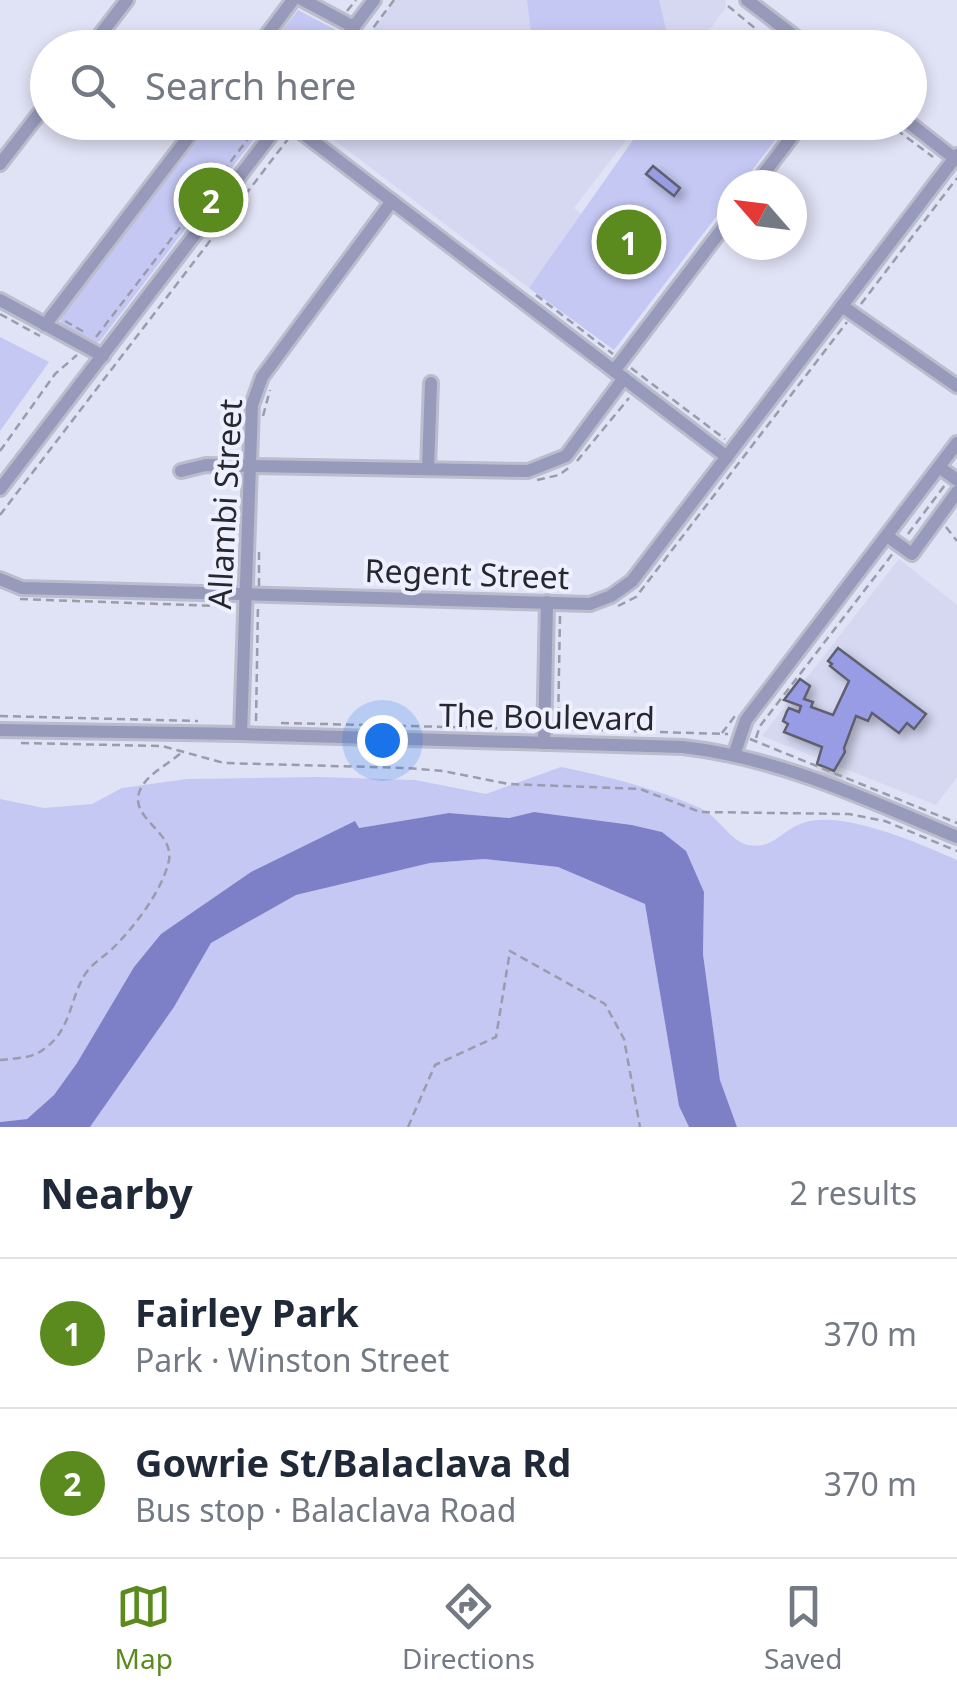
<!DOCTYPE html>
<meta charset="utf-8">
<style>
body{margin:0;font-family:"Noto Sans",sans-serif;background:#f2f2f3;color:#1f2937}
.compass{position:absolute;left:717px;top:170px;width:90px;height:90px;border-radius:50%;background:#fff;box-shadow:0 5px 15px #0003;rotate:298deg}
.you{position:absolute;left:382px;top:740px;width:35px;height:35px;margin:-25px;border:8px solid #fff;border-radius:50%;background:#1a73e8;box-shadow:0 0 0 15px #1a73e833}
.badge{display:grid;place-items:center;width:65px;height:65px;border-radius:50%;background:#5b8b1f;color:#fff;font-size:32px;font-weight:700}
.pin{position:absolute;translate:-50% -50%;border:5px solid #fff;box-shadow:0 2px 10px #0006}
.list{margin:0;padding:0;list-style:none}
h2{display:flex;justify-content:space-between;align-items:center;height:130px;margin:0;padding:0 40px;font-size:42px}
h2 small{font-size:32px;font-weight:400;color:#747a83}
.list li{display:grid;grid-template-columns:65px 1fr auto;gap:30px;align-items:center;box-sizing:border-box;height:150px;padding:0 40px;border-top:2px solid #e0e1e3}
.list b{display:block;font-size:38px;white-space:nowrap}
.list p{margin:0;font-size:32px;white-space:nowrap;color:#747a83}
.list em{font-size:32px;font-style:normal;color:#747a83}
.icon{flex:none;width:55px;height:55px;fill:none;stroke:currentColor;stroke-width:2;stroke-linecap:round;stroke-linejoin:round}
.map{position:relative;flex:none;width:957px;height:1127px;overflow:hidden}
.search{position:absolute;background:#fff;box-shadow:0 5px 15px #0003;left:30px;right:30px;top:30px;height:110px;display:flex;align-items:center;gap:25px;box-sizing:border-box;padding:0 35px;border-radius:55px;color:#747a83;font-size:38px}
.sheet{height:430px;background:#fff}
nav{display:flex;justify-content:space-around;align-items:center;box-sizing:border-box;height:140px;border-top:2px solid #e0e1e3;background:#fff;font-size:28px;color:#747a83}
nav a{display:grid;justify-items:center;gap:5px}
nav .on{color:#5b8b1f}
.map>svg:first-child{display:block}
.built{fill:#d6d8f2}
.green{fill:#c4c8f3}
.water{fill:#7d80c7}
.building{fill:#989ce5;stroke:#5e5f6f;stroke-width:2.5;filter:url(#shadow)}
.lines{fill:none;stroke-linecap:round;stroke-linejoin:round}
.minor-casing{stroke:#bbbdcd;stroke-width:18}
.path{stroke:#9a9cab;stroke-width:2.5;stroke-dasharray:8 5;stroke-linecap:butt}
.minor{stroke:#979abb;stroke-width:12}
.labels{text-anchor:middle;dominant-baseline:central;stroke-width:8;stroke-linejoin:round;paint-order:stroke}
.street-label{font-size:32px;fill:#27282f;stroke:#eef0ff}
</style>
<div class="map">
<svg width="957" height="1127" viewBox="0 0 957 1127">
<defs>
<filter id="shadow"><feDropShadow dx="5" dy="5" stdDeviation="5" flood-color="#0004"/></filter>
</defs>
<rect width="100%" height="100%" fill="#e0e2f5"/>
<g class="built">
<polygon points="395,0 725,0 726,2 725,9 696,47 359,48"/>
<polygon points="312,123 639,123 574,208 583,215 529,288"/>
<polygon points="899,559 957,605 957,777 936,805 762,736"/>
</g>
<g class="green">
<polygon points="527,0 659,0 668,38 662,47 533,47"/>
<polygon points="298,10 336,30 323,47 269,47"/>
<polygon points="211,123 266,123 100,341 92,345 60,327 61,316"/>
<polygon points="645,123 770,123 776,139 741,185 732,185 732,196 614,350 529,288"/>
<polygon points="0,337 49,362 0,431"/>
<path d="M 561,767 C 609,777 655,788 700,808 C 718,816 730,841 748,845 C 774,850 781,830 803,823 C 842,809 920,844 957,860 L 957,1127 L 737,1127 L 720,1080 L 703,954 L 704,892 L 686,852 L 662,832 L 632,825 L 534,812 L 509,818 L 449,813 L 359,828 L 207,905 L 161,934 L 134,967 L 77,1063 L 54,1095 L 27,1119 L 0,1122 L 0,799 L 44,808 L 92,804 L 122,788 L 187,779 L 319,777 L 415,780 L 486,794 Z"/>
<polygon points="484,859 558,867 645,904 679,1106 689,1127 90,1127 174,1007 211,943 296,895 430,863"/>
</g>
<polygon class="water" points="534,812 632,825 662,832 686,851 704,892 703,954 720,1080 737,1127 689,1127 679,1106 645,904 558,867 484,859 430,863 296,895 211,943 174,1007 90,1127 0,1127 0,1122 27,1119 54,1095 77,1063 134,967 161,934 251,872 355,821 359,828 449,813 509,818"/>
<g class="building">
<polygon points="653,166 680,188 674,196 646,174"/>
<polygon points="838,648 926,714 914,729 907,723 899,733 872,713 868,721 856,716 844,748 845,752 834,771 817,764 822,747 784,732 788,724 783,721 787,711 789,708 799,712 801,706 784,700 800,679 810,686 804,699 813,702 811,707 833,715 849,681 830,666 832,664 828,661"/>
</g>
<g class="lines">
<g class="minor-casing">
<g id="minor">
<polyline points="303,0 354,27"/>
<polyline points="747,0 810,48"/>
<polyline points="90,48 127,0"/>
<polyline points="257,48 293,0"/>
<polyline points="338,48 374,0"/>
<polyline points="288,122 727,457"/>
<polyline points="908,122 954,158"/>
<polyline points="0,164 48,102"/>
<polyline points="755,185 803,122"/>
<polyline points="0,300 103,356"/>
<polyline points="842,306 957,386"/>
<polyline points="45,325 200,122"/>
<polyline points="614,371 732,216"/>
<polyline points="939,467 957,480"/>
<polyline points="428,469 431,383"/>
<polyline points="181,471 206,465 528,471 566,456 624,378"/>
<polyline points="0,489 281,122"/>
<polyline points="887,536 912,554 957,492"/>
<polyline points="0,579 22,588 590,604 611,596 632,581 957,155"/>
<path d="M 0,730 L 241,734 L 683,747 C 780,758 868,800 957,837"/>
<polyline points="241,734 252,405 262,377 392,201"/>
<polyline points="544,743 547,602"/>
<polyline points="734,755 746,720 957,443"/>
</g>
</g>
<g class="path">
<polyline points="728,6 779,48"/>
<polyline points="347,11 356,0"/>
<polyline points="318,48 332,29"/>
<polyline points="358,48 394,0"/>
<polyline points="41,93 48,85"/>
<polyline points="886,122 933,157"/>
<polyline points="727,206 732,199"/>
<polyline points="536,295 613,354"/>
<polyline points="861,304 957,178"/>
<polyline points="0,314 40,336"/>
<polyline points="65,321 84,332"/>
<polyline points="96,337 261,122"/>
<polyline points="631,368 725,439"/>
<polyline points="263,416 270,390"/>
<polyline points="0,451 55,374 77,355"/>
<polyline points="577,461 629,398"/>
<polyline points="537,480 559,475 571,466"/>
<polyline points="0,515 288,139"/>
<polyline points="946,527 957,541"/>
<polyline points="908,534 945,485"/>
<polyline points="259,586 259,549"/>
<polyline points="20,599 217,606"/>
<polyline points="618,606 636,597 847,322"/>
<polyline points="0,716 198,721"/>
<polyline points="256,721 258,604"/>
<polyline points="281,723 533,729"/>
<polyline points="558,728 560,616"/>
<polyline points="556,729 728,734"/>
<polyline points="722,733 735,716"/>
<polyline points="756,738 760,726 894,552"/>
<polyline points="750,739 957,823"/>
<polyline points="21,743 162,746 224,763 407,768 443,771 509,784 640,789 700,812 849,814 885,821 957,851"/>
<path d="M 0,1060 C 15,1058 32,1059 44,1049 C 71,1030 69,1002 84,976 C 91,964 101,959 111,950 C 133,929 163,890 169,860 C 174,832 131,819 139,793 C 144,775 170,764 183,751"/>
<polyline points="408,1127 435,1065 496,1037 510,951 605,1004 624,1039 640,1127"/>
</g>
<use href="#minor" class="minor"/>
</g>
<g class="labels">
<g class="street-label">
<text transform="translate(224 504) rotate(-87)">Allambi Street</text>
<text transform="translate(467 573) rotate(2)">Regent Street</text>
<text transform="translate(547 716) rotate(1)">The Boulevard</text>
</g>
</g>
</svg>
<svg class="compass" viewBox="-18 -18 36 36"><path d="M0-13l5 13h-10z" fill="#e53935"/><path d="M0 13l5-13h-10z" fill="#747a83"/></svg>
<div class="you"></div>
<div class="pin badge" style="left:629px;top:242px">1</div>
<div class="pin badge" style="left:211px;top:200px">2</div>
<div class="search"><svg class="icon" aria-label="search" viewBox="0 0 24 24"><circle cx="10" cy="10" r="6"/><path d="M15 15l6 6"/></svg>Search here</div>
</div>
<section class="sheet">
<h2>Nearby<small>2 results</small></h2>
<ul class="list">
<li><span class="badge">1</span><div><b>Fairley Park</b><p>Park · Winston Street</p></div><em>370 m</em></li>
<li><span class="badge">2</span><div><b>Gowrie St/Balaclava Rd</b><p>Bus stop · Balaclava Road</p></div><em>370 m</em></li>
</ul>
</section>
<nav>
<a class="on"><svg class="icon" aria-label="map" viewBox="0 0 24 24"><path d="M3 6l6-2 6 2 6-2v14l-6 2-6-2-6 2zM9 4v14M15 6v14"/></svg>Map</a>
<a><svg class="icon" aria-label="directions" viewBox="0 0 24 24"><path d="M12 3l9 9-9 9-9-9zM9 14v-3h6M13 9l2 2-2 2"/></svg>Directions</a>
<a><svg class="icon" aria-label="saved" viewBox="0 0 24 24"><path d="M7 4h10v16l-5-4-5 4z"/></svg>Saved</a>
</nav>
